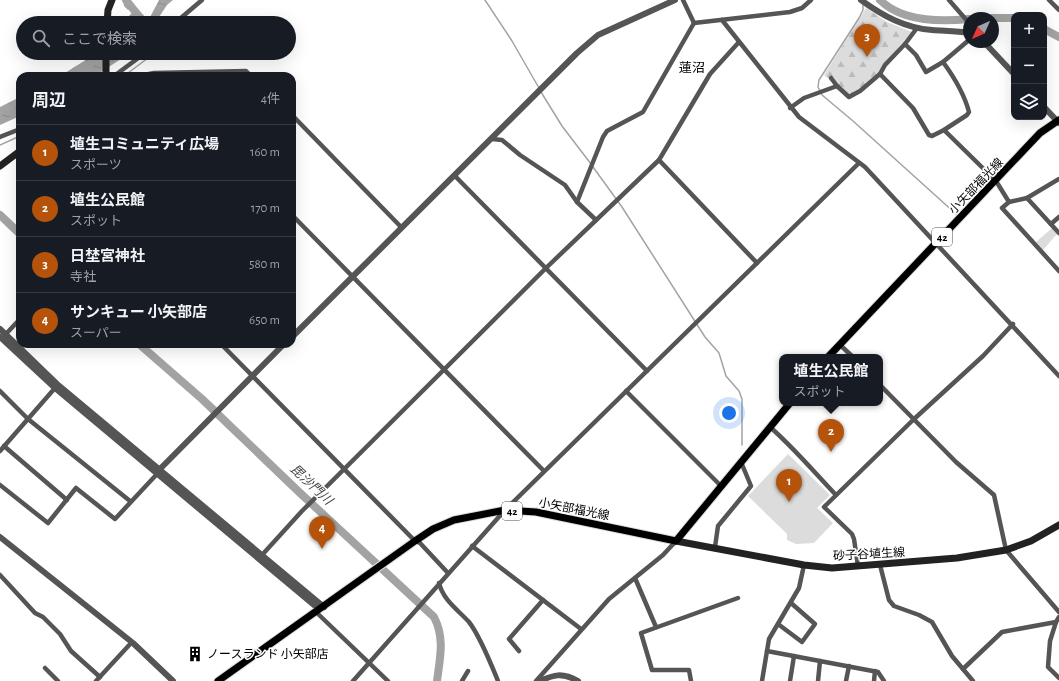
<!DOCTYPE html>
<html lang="ja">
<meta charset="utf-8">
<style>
body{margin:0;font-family:"Alegreya Sans","Noto Sans JP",sans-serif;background:#242831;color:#f1f3f6}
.controls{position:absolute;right:12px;top:12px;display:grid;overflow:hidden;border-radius:8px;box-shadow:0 4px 16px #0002}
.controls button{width:36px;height:36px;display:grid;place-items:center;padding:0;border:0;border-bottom:1px solid #363941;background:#171b24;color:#f1f3f6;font:20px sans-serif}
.compass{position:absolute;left:963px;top:12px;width:36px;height:36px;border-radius:50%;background:#171b24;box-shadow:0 4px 16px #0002;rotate:225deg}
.you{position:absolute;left:729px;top:413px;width:14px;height:14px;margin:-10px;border:3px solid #fff;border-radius:50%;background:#1a73e8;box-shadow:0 0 0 6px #1a73e833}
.badge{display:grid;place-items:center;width:26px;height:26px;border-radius:50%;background:#b45309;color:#fff;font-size:13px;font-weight:700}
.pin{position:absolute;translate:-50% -33px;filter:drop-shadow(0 1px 2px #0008)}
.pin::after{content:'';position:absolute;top:21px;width:14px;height:12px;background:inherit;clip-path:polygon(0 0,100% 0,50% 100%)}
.popup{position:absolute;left:779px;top:354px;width:104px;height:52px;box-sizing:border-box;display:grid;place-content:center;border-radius:8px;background:#171b24;filter:drop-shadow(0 1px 3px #0005);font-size:13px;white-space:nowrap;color:#9ea1a6}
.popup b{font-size:15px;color:#f1f3f6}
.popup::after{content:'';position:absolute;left:50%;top:100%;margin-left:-8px;border:8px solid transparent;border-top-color:#171b24}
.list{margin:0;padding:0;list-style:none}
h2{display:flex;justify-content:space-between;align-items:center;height:52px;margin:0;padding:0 16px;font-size:17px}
h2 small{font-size:13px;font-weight:400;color:#9ea1a6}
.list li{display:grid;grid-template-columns:26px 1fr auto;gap:12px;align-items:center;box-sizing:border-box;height:56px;padding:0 16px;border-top:1px solid #363941}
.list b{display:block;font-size:15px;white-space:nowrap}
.list p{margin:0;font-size:13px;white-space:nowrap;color:#9ea1a6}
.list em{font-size:13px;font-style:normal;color:#9ea1a6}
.icon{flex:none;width:22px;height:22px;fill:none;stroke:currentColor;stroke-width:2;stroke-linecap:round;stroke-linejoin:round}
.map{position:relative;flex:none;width:1059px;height:681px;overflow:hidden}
.search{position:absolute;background:#171b24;box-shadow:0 4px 16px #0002;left:16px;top:16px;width:280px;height:44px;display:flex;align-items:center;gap:10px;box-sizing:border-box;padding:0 14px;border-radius:22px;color:#9ea1a6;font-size:15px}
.panel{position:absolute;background:#171b24;box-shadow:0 4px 16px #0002;left:16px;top:72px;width:280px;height:276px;border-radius:12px}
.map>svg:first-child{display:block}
.forest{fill:url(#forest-firs)}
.park{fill:#dcdcdc}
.water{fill:url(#water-ripples)}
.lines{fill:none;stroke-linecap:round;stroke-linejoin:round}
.stream{stroke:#a3a3a3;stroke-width:1.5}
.river{stroke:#a3a3a3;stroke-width:8}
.primary-casing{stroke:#dbdbdb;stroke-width:9}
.minor{stroke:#555;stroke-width:4.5}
.tertiary{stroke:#555;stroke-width:6}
.secondary{stroke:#222;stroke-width:7}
.primary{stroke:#000;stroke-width:7}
.labels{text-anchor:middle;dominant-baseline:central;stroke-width:3;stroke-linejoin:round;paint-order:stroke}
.shield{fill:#fff;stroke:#4c4c4c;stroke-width:1}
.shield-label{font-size:11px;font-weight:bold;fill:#000}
.street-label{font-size:12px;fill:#000;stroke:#fff}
.poi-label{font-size:12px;fill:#000;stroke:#fff;text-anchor:start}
.neighbourhood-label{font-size:13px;fill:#000;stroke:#fff}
.water-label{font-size:13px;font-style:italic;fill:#444;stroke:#fff}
</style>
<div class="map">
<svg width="1059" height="681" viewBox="0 0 1059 681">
<defs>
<pattern id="forest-firs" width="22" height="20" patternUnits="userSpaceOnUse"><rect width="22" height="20" fill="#dcdcdc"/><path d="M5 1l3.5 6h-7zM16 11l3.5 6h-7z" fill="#bbb"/></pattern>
<pattern id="water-ripples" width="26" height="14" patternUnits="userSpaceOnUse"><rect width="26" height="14" fill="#a3a3a3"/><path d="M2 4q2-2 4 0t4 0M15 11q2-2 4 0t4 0" fill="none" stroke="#8b8b8b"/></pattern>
</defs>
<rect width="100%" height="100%" fill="#fff"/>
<polygon class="forest" points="866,8 887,22 912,32 885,63 881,73 849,96 824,75"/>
<g class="park">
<polygon points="1052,228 1057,234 1043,250 1036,242"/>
<polygon points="788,454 830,495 817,508 833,523 814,543 796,544 787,540 787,534 748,496"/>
</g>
<g class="water">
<polygon points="123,0 130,0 133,5 128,10 124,6"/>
<polygon points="159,0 173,0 167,5 155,23 147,23"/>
<polygon points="137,8 146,18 143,23 137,23 139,21 135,17 131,21 129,16"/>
<polygon points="97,53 130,53 95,76 60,76"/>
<polygon points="20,97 20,116 0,125 0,107"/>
</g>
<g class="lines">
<g class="stream">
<polyline points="485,0 512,41 539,88"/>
<polyline points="863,5 863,10 859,18 819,80 818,87 822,95 853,121 956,214"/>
<polyline points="124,76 148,58 145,54"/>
<polyline points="541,92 562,126 591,164"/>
<polyline points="0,145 20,136"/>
<polyline points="593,167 622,207 705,337 719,353 726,376 739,391 742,399 742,445"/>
</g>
<g class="river">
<polyline points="126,0 141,19 139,23"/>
<path d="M 880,0 C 902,22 940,22 969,19"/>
<polyline points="989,18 1014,18"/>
<polyline points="1044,29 1059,37"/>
<polyline points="0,215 20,234"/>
<path d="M 139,344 L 202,399 L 299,492 L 434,617 C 445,638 440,658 437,681"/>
</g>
<g class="primary-casing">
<g id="primary">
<polyline points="828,357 1040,133 1059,120"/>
<polyline points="218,681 415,541 433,529 454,520 505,510 536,512 676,541 790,403"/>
</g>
</g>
<g class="minor">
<polyline points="683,0 694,23"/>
<polyline points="949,0 969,23"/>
<polyline points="1049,0 1059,10"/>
<polyline points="722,20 799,117 865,167 1059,376"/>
<polyline points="175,23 202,0"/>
<polyline points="694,23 790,12 802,8 811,0"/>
<path d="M 917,28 L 905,44 L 916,55 L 926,72 L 943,62 C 954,77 964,93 969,112 L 967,115 L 944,130 L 996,181 L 1009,202"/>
<polyline points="905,44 885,65 880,74 913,108 929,135 932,136 944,130"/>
<polyline points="943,62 969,40"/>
<polyline points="114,76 145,53"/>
<polyline points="139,76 154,73 246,71 251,76"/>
<polyline points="831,78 837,86"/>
<polyline points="790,108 804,98 837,86 849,97 860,91 880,74"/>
<polyline points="292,115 402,228"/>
<polyline points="0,137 20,129"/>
<polyline points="492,139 502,140 520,155 565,185 577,202 596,220"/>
<polyline points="659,160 757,263"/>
<polyline points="455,176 647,371"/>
<polyline points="1059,179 1027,198 1009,202 1002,208 1059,271"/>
<polyline points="1027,198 1059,233"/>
<polyline points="577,202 603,137 607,131 643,112 694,23"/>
<polyline points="292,215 544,471"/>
<polyline points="1051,224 1059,217"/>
<polyline points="5,335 20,319"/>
<polyline points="221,344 415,541 420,543 448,573"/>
<polyline points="839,344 853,357"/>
<polyline points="880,385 956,462 994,495 1006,550 1059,612"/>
<polyline points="0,391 28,419 130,501"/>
<polyline points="626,391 721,486"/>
<path d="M 770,427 C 794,448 814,472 836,495"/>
<polyline points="4,446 67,500"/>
<polyline points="0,451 55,388"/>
<polyline points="0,485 48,523 76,488 115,519 157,474"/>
<polyline points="472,546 581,629"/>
<polyline points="715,547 718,526 751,486 741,462"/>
<polyline points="262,555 302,511 546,268 659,160 710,74 739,42"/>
<polyline points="880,565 889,600 894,606 919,615 932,622 952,656 973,681"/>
<polyline points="858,566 854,539 852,534 824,507 913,420 983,356 1013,324"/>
<polyline points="0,575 35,613 43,617 60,634 71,651 100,677"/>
<polyline points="635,578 656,627"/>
<path d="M 439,583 C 443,600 458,610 469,622 C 480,636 491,664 498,681"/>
<polyline points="316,612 388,681"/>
<polyline points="1056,622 1050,641 1048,667 1059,678"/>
<polyline points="778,624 802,642 815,624 791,603"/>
<polyline points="519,651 509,639 543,600"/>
<polyline points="767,651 878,672 884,681"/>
<polyline points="45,668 58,681"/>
<polyline points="963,669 1002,632 1056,622 1059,617"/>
<polyline points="96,681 132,642"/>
<polyline points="353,681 505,510 859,163"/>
<polyline points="462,681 468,671"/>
<polyline points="536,681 609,599 663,555 676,541"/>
<polyline points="691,681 689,670 652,670 641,633 738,598"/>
<polyline points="762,681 769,639 799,588 804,565"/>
<polyline points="790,681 794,656"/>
<polyline points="818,681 820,661"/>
<polyline points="846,681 849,666"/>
<polyline points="874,681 875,671"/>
</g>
<g class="tertiary">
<path d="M 861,0 C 883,16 905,28 932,30 C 944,31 957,31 969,33"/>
<polyline points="984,42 1014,74"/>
<polyline points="1044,107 1059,123"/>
<polyline points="0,329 57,384 324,607"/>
<polyline points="0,337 55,388 314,605 324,607"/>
<polyline points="292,337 577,53 598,35 675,0"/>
<polyline points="159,470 284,344"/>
<polyline points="0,537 133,643 173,681"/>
<path d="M 539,681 C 554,675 562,672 578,681"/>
</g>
<g class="secondary">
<polyline points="107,23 108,10 112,0"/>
<polyline points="106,76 106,53"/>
<polyline points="0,166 20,151"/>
<polyline points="676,541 804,565 832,568 957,558 1006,550 1031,541 1059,525"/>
</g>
<use href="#primary" class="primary"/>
</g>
<defs>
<g id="building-bare" transform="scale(1.2)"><path d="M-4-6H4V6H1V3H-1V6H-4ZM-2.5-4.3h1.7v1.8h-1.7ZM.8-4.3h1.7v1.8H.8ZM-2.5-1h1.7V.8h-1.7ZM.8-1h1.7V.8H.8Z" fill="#000" stroke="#fff" stroke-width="2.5" paint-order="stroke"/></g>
</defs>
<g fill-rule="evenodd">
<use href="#building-bare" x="195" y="654"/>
</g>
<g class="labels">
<g class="shield">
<rect x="932" y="228" width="20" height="18" rx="3"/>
<rect x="502" y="502" width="20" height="18" rx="3"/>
</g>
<g class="shield-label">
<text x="942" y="237">42</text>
<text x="512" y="511">42</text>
</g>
<g class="street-label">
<text transform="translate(976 186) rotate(-46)">小矢部福光線</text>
<text transform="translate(574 509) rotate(11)">小矢部福光線</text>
<text transform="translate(869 554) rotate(-3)">砂子谷埴生線</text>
</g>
<g class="poi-label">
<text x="207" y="654">ノースランド 小矢部店</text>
</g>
<g class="neighbourhood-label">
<text x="692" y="68">蓮沼</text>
</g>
<g class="water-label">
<text transform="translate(311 485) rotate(43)">毘沙門川</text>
</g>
</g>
</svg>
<div class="controls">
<button>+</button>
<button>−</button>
<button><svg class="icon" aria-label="layers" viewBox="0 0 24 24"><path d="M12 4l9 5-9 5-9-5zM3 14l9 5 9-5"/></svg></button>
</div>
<svg class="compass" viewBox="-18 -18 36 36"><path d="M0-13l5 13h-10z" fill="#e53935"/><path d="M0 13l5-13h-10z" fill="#9ea1a6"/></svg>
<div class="you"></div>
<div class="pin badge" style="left:789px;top:502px">1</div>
<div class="pin badge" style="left:831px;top:452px">2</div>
<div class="popup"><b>埴生公民館</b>スポット</div>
<div class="pin badge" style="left:867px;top:57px">3</div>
<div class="pin badge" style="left:322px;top:549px">4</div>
<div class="search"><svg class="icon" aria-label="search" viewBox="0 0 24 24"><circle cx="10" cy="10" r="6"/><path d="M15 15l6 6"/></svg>ここで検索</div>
<section class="panel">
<h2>周辺<small>4件</small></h2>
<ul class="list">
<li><span class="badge">1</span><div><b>埴生コミュニティ広場</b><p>スポーツ</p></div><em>160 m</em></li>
<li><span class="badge">2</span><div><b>埴生公民館</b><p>スポット</p></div><em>170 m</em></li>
<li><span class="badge">3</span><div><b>日埜宮神社</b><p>寺社</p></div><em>580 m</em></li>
<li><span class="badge">4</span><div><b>サンキュー 小矢部店</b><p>スーパー</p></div><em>650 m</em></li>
</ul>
</section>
</div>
